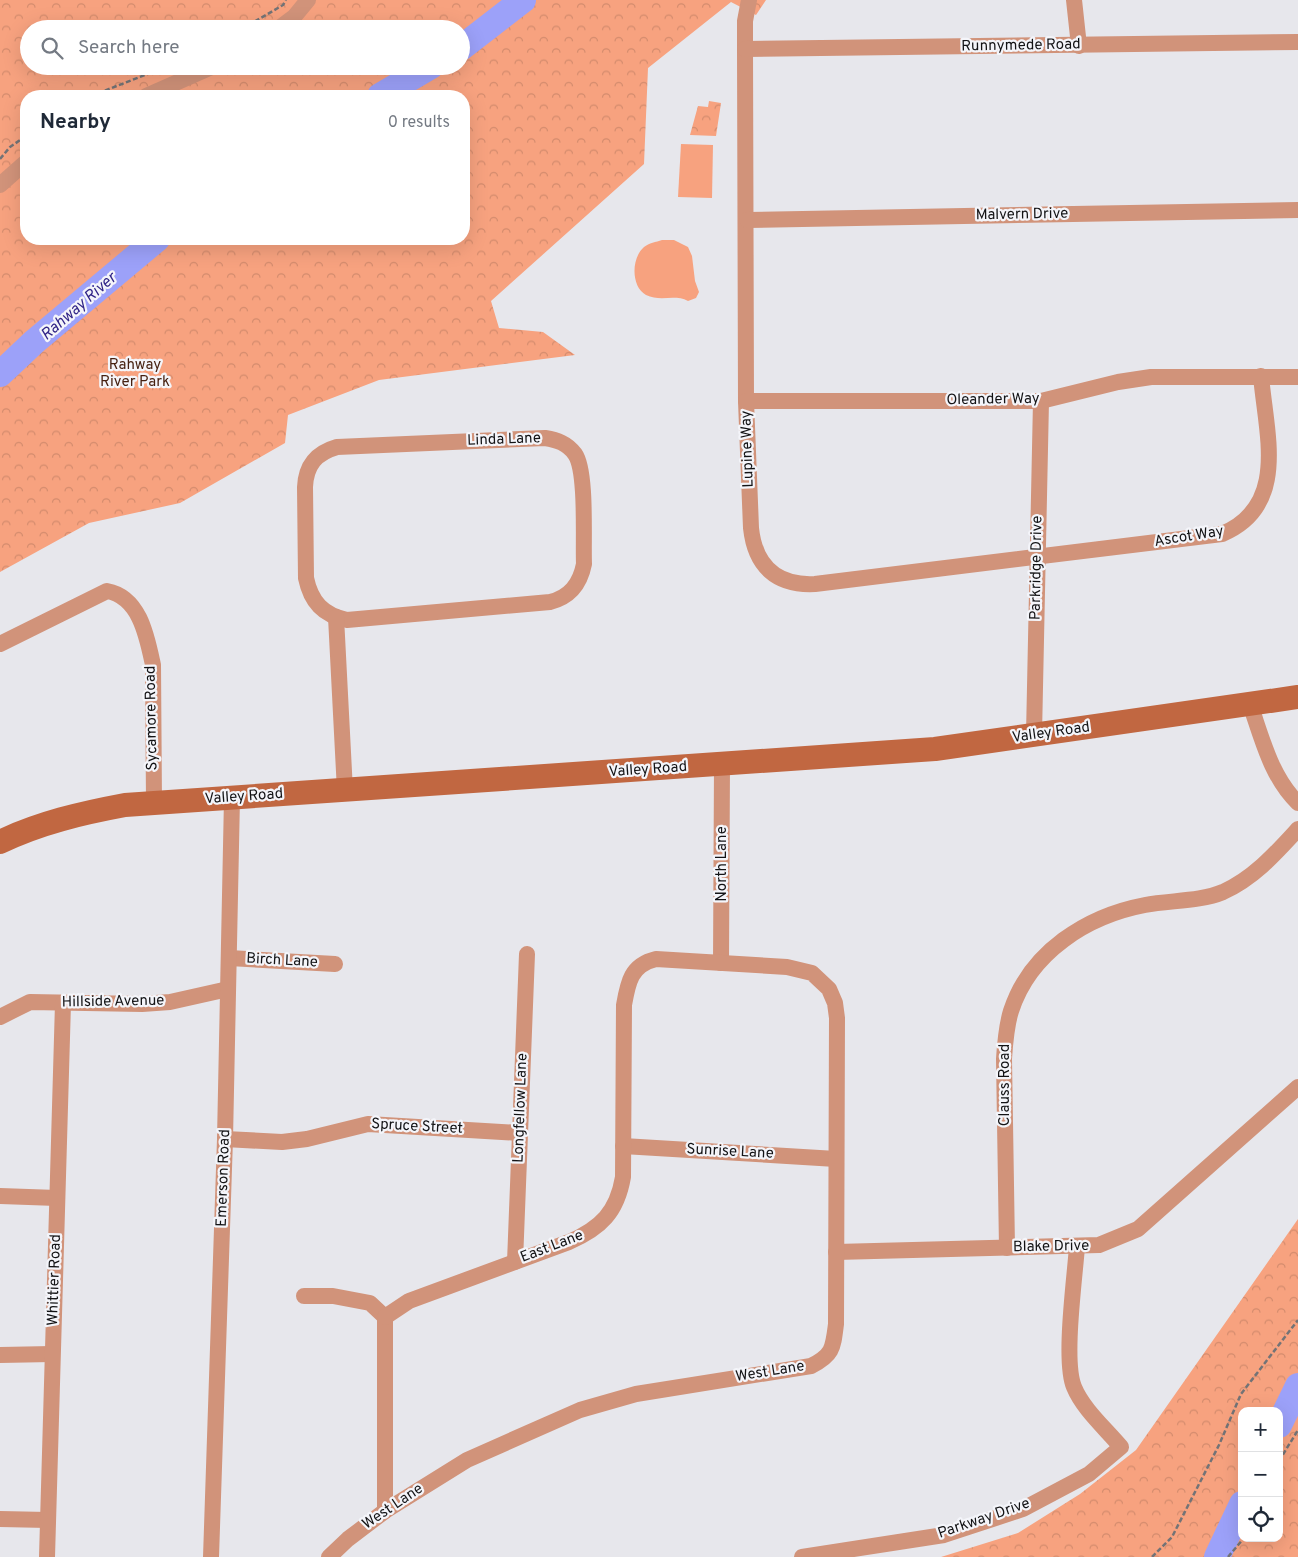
<!DOCTYPE html>
<meta charset="utf-8">
<style>
body{margin:0;font-family:Overpass,sans-serif;background:#f6f6f7;color:#1f2937}
.controls{position:absolute;right:15px;bottom:15px;display:grid;overflow:hidden;border-radius:10px;box-shadow:0 5px 20px #0002}
.controls button{width:45px;height:45px;display:grid;place-items:center;padding:0;border:0;border-bottom:1px solid #e0e1e3;background:#fff;color:#1f2937;font:25px sans-serif}
.list{margin:0;padding:0;list-style:none}
h2{display:flex;justify-content:space-between;align-items:center;height:65px;margin:0;padding:0 20px;font-size:21px}
h2 small{font-size:16px;font-weight:400;color:#747a83}
.icon{flex:none;width:28px;height:28px;fill:none;stroke:currentColor;stroke-width:2;stroke-linecap:round;stroke-linejoin:round}
.map{position:relative;flex:none;width:1298px;height:1557px;overflow:hidden}
.search{position:absolute;background:#fff;box-shadow:0 5px 20px #0002;left:20px;top:20px;width:450px;height:55px;display:flex;align-items:center;gap:12px;box-sizing:border-box;padding:0 18px;border-radius:28px;color:#747a83;font-size:19px}
.panel{position:absolute;background:#fff;box-shadow:0 5px 20px #0002;left:20px;top:90px;width:450px;height:155px;border-radius:20px}
.map>svg:first-child{display:block}
.park{fill:url(#park-crowns);fill-rule:evenodd}
.garden{fill:#f7a27f}
.lines{fill:none;stroke-linecap:round;stroke-linejoin:round}
.river{stroke:#9ca1f9;stroke-width:26}
.path{stroke:#737376;stroke-width:2.5;stroke-dasharray:5 2.5;stroke-linecap:butt}
.street{stroke:#d1937a;stroke-width:16}
.secondary{stroke:#c16741;stroke-width:24}
.labels{text-anchor:middle;dominant-baseline:central;stroke-width:4.5;stroke-linejoin:round;paint-order:stroke}
.street-label{font-size:15px;fill:#131315;stroke:#f4f5fa}
.park-label{font-size:15px;fill:#462111;stroke:#f4f5fa}
.water-label{font-size:16px;font-style:italic;fill:#312587;stroke:#f4f5fa}
</style>
<div class="map">
<svg width="1298" height="1557" viewBox="0 0 1298 1557">
<defs>
<pattern id="park-crowns" width="20" height="18" patternUnits="userSpaceOnUse" patternTransform="scale(1.25)"><rect width="20" height="18" fill="#f7a27f"/><path d="M2 6a3 3 0 1 1 6 0M12 15a3 3 0 1 1 6 0" fill="none" stroke="#d38b6d"/></pattern>
</defs>
<rect width="100%" height="100%" fill="#e7e7ec"/>
<g class="park">
<path d="M 0,0 L 766,0 L 756,15 L 731,2 L 648,68 L 644,164 L 491,301 L 499,328 L 543,332 L 575,355 L 379,380 L 288,415 L 285,443 L 180,503 L 89,523 L 0,572 ZM 29,29 L 461,29 L 461,66 L 29,66 ZM 26,96 L 464,96 L 464,239 L 26,239 Z"/>
<polygon points="709,101 721,103 716,136 690,135 698,106 708,107"/>
<path d="M 1298,1219 L 1298,1557 L 941,1557 L 1018,1533 L 1080,1494 L 1136,1450 ZM 1242,1411 L 1279,1411 L 1279,1538 L 1242,1538 Z"/>
</g>
<g class="garden">
<polygon points="681,144 713,145 712,198 678,197"/>
<path d="M 662,240 L 674,240 L 688,247 L 692,256 L 695,281 L 699,292 L 696,298 L 688,301 C 675,294 660,302 646,295 C 631,287 631,258 644,247 C 649,243 656,242 662,240 Z"/>
</g>
<g class="lines">
<g class="river">
<polyline points="461,48 523,0"/>
<polyline points="380,96 431,66"/>
<polyline points="0,374 34,342 157,239"/>
<polyline points="1279,1425 1298,1386"/>
<polyline points="1217,1557 1242,1504"/>
</g>
<g class="path">
<polyline points="242,29 283,5 286,0"/>
<polyline points="91,96 168,66"/>
<polyline points="0,159 10,147 26,136"/>
<polyline points="1279,1461 1298,1430"/>
<polyline points="1152,1557 1172,1537 1219,1445 1241,1394 1298,1320"/>
<polyline points="1228,1557 1244,1538"/>
</g>
<g class="street">
<path d="M 749,0 L 745,21 L 745,49 L 746,401 L 751,528 C 755,566 776,586 815,584 L 1222,534 C 1289,506 1266,434 1261,376"/>
<polyline points="1074,0 1079,46"/>
<polyline points="278,29 294,17 308,0"/>
<polyline points="745,49 1298,42"/>
<polyline points="146,96 214,66"/>
<polyline points="0,185 26,162"/>
<polyline points="747,220 1298,210"/>
<polyline points="746,401 1041,401 1118,382 1151,377 1298,377"/>
<path d="M 545,438 C 557,440 567,443 575,454 C 587,471 583,540 584,564 C 580,584 570,597 550,602 L 347,620 C 323,615 311,602 306,578 L 305,487 C 306,465 316,453 337,447 Z"/>
<polyline points="336,617 345,791"/>
<path d="M 0,644 L 107,591 C 140,597 147,637 153,665 L 154,803"/>
<path d="M 1250,704 C 1262,738 1271,777 1298,803"/>
<polyline points="1034,735 1041,401"/>
<polyline points="229,958 335,964"/>
<polyline points="721,963 722,765"/>
<polyline points="0,1017 30,1002 142,1004 170,1002 228,989"/>
<polyline points="225,1139 282,1142 307,1139 368,1124 520,1133"/>
<polyline points="623,1146 836,1159"/>
<polyline points="0,1196 57,1198"/>
<path d="M 1007,1248 L 1004,1059 C 1005,1043 1006,1027 1011,1011 C 1030,952 1087,916 1145,905 C 1170,900 1199,902 1223,892 C 1254,878 1276,853 1298,829"/>
<polyline points="836,1252 1099,1245 1138,1229 1298,1087"/>
<polyline points="515,1262 527,954"/>
<polyline points="304,1296 333,1296 370,1303 385,1317"/>
<polyline points="0,1355 52,1354"/>
<polyline points="385,1511 385,1317"/>
<polyline points="0,1519 48,1520"/>
<polyline points="47,1557 63,1003"/>
<polyline points="211,1557 225,1139 232,798"/>
<path d="M 329,1557 L 348,1539 L 385,1511 L 467,1460 L 580,1410 L 636,1394 L 811,1366 C 833,1355 833,1348 836,1324 L 837,1018 L 835,1003 L 829,989 L 812,973 L 787,967 L 656,959 C 631,965 628,982 624,1005 L 623,1177 C 617,1212 601,1228 569,1242 L 409,1301 L 385,1317"/>
<path d="M 802,1557 L 944,1535 L 1023,1509 L 1089,1474 L 1121,1447 C 1105,1428 1083,1409 1074,1387 C 1063,1361 1075,1277 1077,1246"/>
</g>
<path class="secondary" d="M 0,842 C 39,823 82,813 125,805 L 935,749 L 1298,697"/>
</g>
<g class="labels">
<g class="street-label">
<text transform="translate(1021 46) rotate(-1)">Runnymede Road</text>
<text transform="translate(1022 215) rotate(-1)">Malvern Drive</text>
<text transform="translate(993 400) rotate(-1)">Oleander Way</text>
<text transform="translate(504 440) rotate(-2)">Linda Lane</text>
<text transform="translate(748 449) rotate(-92)">Lupine Way</text>
<text transform="translate(1189 537) rotate(-9)">Ascot Way</text>
<text transform="translate(1037 568) rotate(-89)">Parkridge Drive</text>
<text transform="translate(152 718) rotate(-91)">Sycamore Road</text>
<text transform="translate(1051 733) rotate(-8)">Valley Road</text>
<text transform="translate(648 770) rotate(-4)">Valley Road</text>
<text transform="translate(244 797) rotate(-4)">Valley Road</text>
<text transform="translate(722 864) rotate(-90)">North Lane</text>
<text transform="translate(282 961) rotate(3)">Birch Lane</text>
<text transform="translate(113 1002) rotate(-1)">Hillside Avenue</text>
<text transform="translate(1005 1085) rotate(-90)">Clauss Road</text>
<text transform="translate(521 1108) rotate(-88)">Longfellow Lane</text>
<text transform="translate(417 1127) rotate(3)">Spruce Street</text>
<text transform="translate(730 1152) rotate(3)">Sunrise Lane</text>
<text transform="translate(224 1178) rotate(-88)">Emerson Road</text>
<text transform="translate(552 1247) rotate(-21)">East Lane</text>
<text transform="translate(1051 1247) rotate(-1)">Blake Drive</text>
<text transform="translate(55 1280) rotate(-88)">Whittier Road</text>
<text transform="translate(770 1372) rotate(-9)">West Lane</text>
<text transform="translate(393 1507) rotate(-34)">West Lane</text>
<text transform="translate(984 1519) rotate(-19)">Parkway Drive</text>
</g>
<g class="park-label">
<text x="135" y="365">Rahway<tspan x="135" dy="17">River Park</tspan></text>
</g>
<g class="water-label">
<text transform="translate(79 307) rotate(-41)">Rahway River</text>
</g>
</g>
</svg>
<div class="controls">
<button>+</button>
<button>−</button>
<button><svg class="icon" aria-label="locate" viewBox="0 0 24 24"><circle cx="12" cy="12" r="6"/><path d="M12 2v4M12 18v4M2 12h4M18 12h4"/></svg></button>
</div>
<div class="search"><svg class="icon" aria-label="search" viewBox="0 0 24 24"><circle cx="10" cy="10" r="6"/><path d="M15 15l6 6"/></svg>Search here</div>
<section class="panel">
<h2>Nearby<small>0 results</small></h2>
<ul class="list">
</ul>
</section>
</div>
